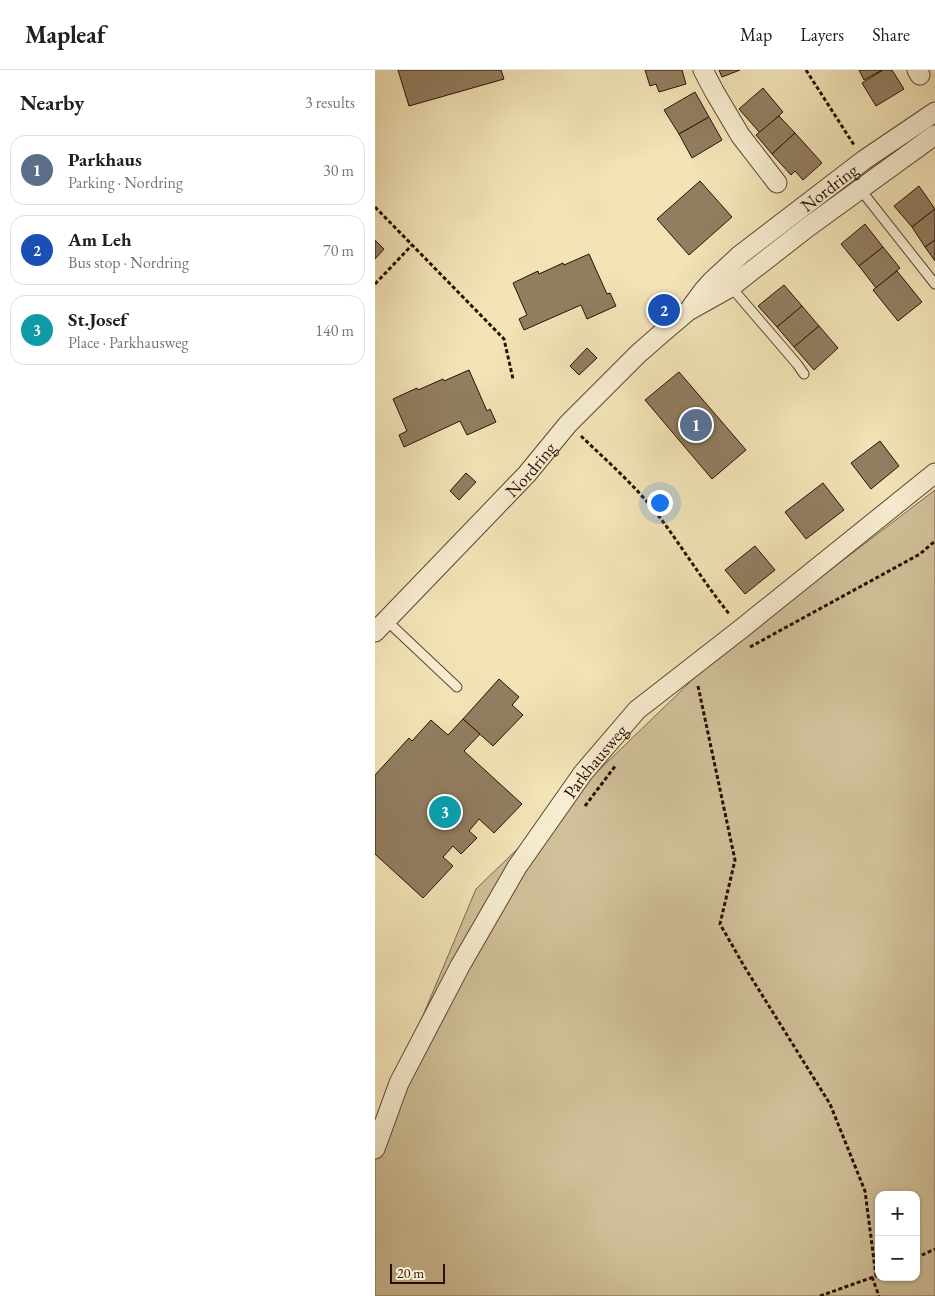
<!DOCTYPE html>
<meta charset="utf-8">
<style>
body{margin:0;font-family:"EB Garamond",serif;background:#f6f6f6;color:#202124}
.controls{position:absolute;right:15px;bottom:15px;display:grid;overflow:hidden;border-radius:10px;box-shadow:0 1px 4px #0004}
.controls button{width:45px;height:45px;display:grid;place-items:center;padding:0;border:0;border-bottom:1px solid #e0e0e0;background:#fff;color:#202124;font:25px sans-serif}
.scale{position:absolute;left:15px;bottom:12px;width:55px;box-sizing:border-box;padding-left:5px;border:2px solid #2b0f04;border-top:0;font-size:14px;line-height:18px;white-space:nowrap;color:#2b0f04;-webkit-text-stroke:4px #f7edd0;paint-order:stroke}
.you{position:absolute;left:284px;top:432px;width:18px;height:18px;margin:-12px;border:4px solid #fff;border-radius:50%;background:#1a73e8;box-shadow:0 0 0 8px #1a73e833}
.badge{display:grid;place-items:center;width:32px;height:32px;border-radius:50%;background:#8f2418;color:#fff;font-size:16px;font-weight:700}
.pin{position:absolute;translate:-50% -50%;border:2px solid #fff;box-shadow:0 1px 5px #0006}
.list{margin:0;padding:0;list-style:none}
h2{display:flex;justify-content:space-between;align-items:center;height:65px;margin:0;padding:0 20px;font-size:21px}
h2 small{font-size:16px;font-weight:400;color:#757577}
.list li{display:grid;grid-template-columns:32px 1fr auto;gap:15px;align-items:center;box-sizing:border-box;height:70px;margin:0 10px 10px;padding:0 10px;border:1px solid #e0e0e0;border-radius:15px}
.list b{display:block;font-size:19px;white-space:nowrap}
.list p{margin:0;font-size:16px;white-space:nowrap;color:#757577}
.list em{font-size:16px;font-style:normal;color:#757577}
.map{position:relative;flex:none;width:560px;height:1226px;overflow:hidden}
header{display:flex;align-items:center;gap:30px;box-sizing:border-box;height:70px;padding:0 25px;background:#fff;border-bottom:1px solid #e0e0e0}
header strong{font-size:24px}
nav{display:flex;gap:28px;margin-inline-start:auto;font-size:18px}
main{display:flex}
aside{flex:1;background:#fff}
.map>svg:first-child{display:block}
.green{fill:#d0c099;stroke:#7e684e;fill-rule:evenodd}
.building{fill:#927e61;stroke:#2b0f04}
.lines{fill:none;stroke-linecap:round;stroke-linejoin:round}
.lane-casing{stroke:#5d4431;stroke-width:11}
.street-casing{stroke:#5d4431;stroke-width:21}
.path{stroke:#2b0f04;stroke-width:3;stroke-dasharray:4 2.5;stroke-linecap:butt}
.lane{stroke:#f7edd0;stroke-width:9}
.street{stroke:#f7edd0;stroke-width:19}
.labels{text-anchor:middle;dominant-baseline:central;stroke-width:4;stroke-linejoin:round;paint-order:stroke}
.street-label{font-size:18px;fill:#2b0f04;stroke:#f7edd0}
</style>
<header>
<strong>Mapleaf</strong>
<nav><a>Map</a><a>Layers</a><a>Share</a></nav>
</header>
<main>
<aside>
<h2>Nearby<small>3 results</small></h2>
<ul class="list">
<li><span class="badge" style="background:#5c6f8a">1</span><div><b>Parkhaus</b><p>Parking · Nordring</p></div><em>30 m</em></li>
<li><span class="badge" style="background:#1a4fb4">2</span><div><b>Am Leh</b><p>Bus stop · Nordring</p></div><em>70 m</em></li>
<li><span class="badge" style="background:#0f9aa8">3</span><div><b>St.Josef</b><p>Place · Parkhausweg</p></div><em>140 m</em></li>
</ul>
</aside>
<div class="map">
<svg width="560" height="1226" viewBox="0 0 560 1226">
<rect width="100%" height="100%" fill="#f2e4b7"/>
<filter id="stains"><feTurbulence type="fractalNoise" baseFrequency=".004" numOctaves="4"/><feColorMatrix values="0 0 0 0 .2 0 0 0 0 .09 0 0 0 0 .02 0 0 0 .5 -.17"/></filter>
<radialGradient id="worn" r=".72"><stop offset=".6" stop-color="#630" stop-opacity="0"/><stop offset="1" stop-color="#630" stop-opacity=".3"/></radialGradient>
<path class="green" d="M 560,420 L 560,1226 L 0,1226 L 0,1060 L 101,819 L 340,588 ZM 504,1125 L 541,1125 L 541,1207 L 504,1207 Z"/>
<g class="building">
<polygon points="23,0 126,0 129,9 34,36"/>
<polygon points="270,0 307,0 311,14 284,22 281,14 275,16"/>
<polygon points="344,0 365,0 347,7"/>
<polygon points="484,0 507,0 489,10"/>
<polygon points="508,0 517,0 529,19 501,36 487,13"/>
<polygon points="388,18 408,42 385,63 364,39"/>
<polygon points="320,22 334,47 304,64 289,40"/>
<polygon points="404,46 420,63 397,84 381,65"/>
<polygon points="334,47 347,70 317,88 304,64"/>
<polygon points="420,63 447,93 428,110 420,101 416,105 397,84"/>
<polygon points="325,111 357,147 314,185 282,149"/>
<polygon points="544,116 560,139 537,157 519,136"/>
<polygon points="560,139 560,170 550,177 537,157"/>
<polygon points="490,154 508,177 484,196 466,174"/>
<polygon points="0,170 9,179 0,189"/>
<polygon points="560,170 560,191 550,177"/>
<polygon points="508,177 525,198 501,218 484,196"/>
<polygon points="214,184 232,224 235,223 241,236 212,249 206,235 149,260 144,249 152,245 138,213 163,201 164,204 188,193 189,195"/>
<polygon points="522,201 547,232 523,251 498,220"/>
<polygon points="409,215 427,236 402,257 383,236"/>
<polygon points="427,236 444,256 419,277 402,257"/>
<polygon points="444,256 463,278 439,300 419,277"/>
<polygon points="212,278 222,288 204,305 195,296"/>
<polygon points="94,300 112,341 115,339 121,352 92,365 85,351 29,377 24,365 32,361 18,329 42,318 43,320 68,309 69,311"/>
<polygon points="304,302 371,380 337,409 270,330"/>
<polygon points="505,371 524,396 496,419 476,393"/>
<polygon points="91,403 101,412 84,430 75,421"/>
<polygon points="448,413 469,440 431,469 410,442"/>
<polygon points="380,476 400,500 370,524 350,500"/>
<polygon points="124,609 144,627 137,635 148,645 118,676 88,649"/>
<polygon points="88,649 105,664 89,681 147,734 119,763 104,749 94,761 102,768 86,784 78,776 68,787 78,796 48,828 0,784 0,705 34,668 37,671 56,650 73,665"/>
</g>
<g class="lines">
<g class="lane-casing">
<g id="lane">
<polyline points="485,119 560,214"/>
<polyline points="356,217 422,294 429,304"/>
<polyline points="11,550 82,617"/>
</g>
</g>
<g class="street-casing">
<g id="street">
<polyline points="328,0 339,21 365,65 402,113"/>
<polyline points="542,0 545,5"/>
<path id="s1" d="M 317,236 L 328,221 L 336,212 L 365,185 L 489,90 L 560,42"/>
<path id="s2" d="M 0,562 L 152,404 L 193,354 L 263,284 L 287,263 L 313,241 L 356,217 L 433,157 L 560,65"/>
<path id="s3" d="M 0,1079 L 24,1013 L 85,896 L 142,797 L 208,703 L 262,640 L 366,559 L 560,403"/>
</g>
</g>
<g class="path">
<polyline points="431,0 479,75"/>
<polyline points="0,137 129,269 138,309"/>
<polyline points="0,214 37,175"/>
<path d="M 206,366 C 233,392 263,418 286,449 C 309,480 330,514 355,545"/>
<polyline points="375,577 545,484 560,471"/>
<polyline points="323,616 360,790 345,854 369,896 455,1034 490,1121 501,1206"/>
<polyline points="210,736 241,695"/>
<polyline points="541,1188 560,1179"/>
<polyline points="497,1207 504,1226"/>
<polyline points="445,1226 504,1205"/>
</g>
<use href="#lane" class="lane"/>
<use href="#street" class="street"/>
</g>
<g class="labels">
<g class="street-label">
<text stroke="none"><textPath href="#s1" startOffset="182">Nordring</textPath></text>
<text stroke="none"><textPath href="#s2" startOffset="225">Nordring</textPath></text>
<text stroke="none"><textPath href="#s3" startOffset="448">Parkhausweg</textPath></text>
</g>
</g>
<rect width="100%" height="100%" filter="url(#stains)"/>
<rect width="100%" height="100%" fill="url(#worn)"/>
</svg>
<div class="controls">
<button>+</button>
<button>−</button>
</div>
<div class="scale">20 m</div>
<div class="you"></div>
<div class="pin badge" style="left:321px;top:355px;background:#5c6f8a">1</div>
<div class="pin badge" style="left:289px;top:240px;background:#1a4fb4">2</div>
<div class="pin badge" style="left:70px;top:742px;background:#0f9aa8">3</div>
</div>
</main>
